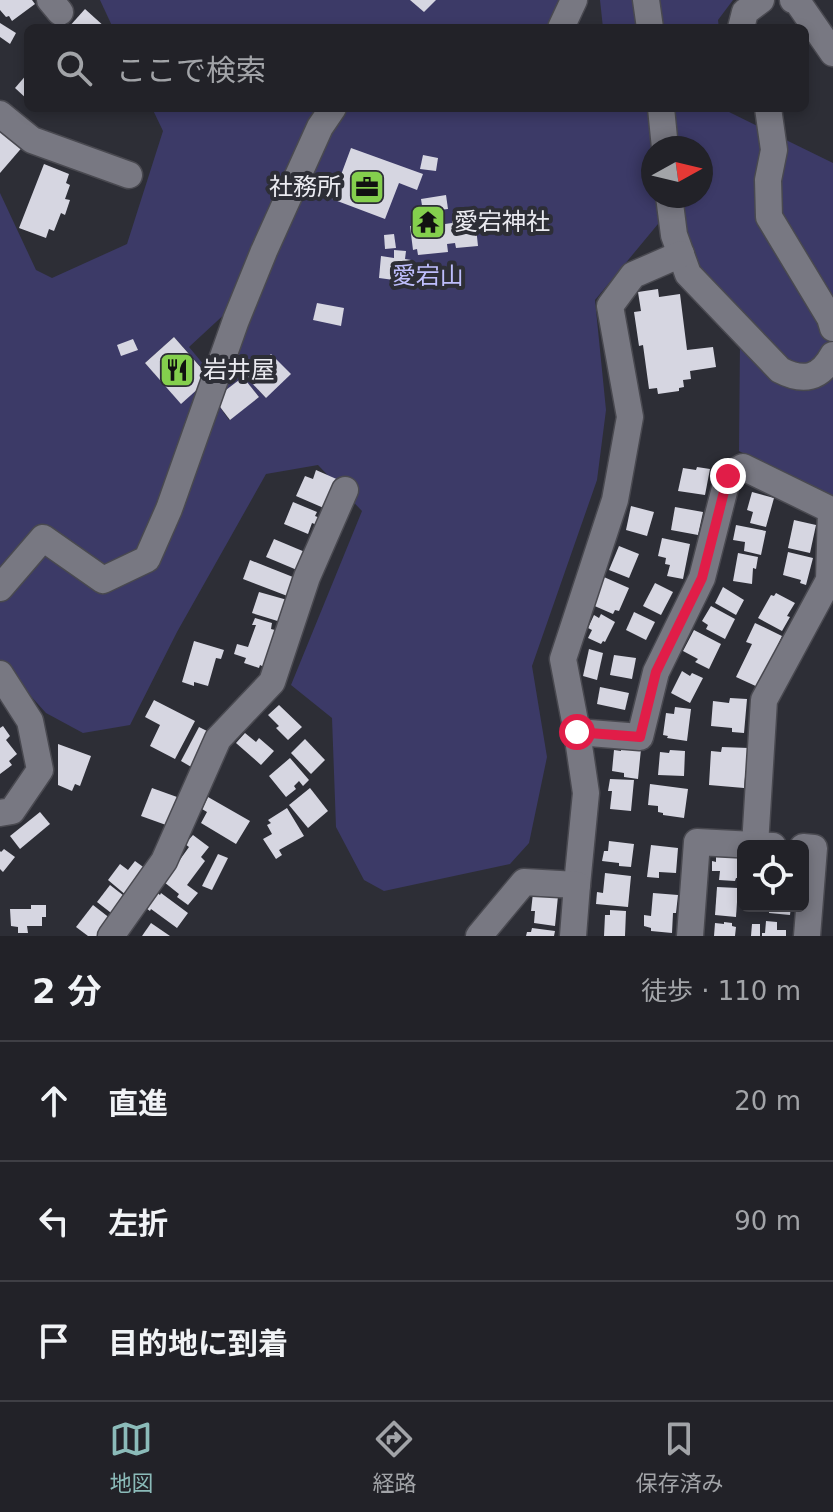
<!DOCTYPE html>
<html lang="ja">
<meta charset="utf-8">
<style>
body{margin:0;font-family:"DejaVu Sans","Noto Sans JP",sans-serif;background:#2a2a30;color:#f1f3f6}
.controls{position:absolute;right:24px;bottom:24px;display:grid;overflow:hidden;border-radius:12px;box-shadow:0 4px 12px #0003}
.controls button{width:72px;height:72px;display:grid;place-items:center;padding:0;border:0;border-bottom:2px solid #3f3f45;background:#222228;color:#f1f3f6;font:40px sans-serif}
.compass{position:absolute;left:641px;top:136px;width:72px;height:72px;border-radius:50%;background:#222228;box-shadow:0 4px 12px #0003;rotate:82deg}
.stop{position:absolute;width:24px;height:24px;margin:-18px;border:6px solid #e11d48;border-radius:50%;background:#fff}
.stop.end{background:#e11d48;border-color:#fff;box-shadow:0 2px 8px #0008}
.list{margin:0;padding:0;list-style:none}
h2{display:flex;justify-content:space-between;align-items:center;height:104px;margin:0;padding:0 32px;font-size:34px}
h2 small{font-size:26px;font-weight:400;color:#a2a4a8}
.list li{display:grid;grid-template-columns:52px 1fr auto;gap:24px;align-items:center;box-sizing:border-box;height:120px;padding:0 32px;border-top:2px solid #3f3f45}
.list b{display:block;font-size:30px;white-space:nowrap}
.list em{font-size:26px;font-style:normal;color:#a2a4a8}
.icon{flex:none;width:44px;height:44px;fill:none;stroke:currentColor;stroke-width:2;stroke-linecap:round;stroke-linejoin:round}
.map{position:relative;flex:none;width:833px;height:936px;overflow:hidden}
.search{position:absolute;background:#222228;box-shadow:0 4px 12px #0003;left:24px;right:24px;top:24px;height:88px;display:flex;align-items:center;gap:20px;box-sizing:border-box;padding:0 28px;border-radius:12px;color:#a2a4a8;font-size:30px}
.sheet{height:464px;background:#222228}
nav{display:flex;justify-content:space-around;align-items:center;box-sizing:border-box;height:112px;border-top:2px solid #3f3f45;background:#222228;font-size:22px;color:#a2a4a8}
nav a{display:grid;justify-items:center;gap:4px}
nav .on{color:#8bbbb9}
.map>svg:first-child{display:block}
.green{fill:#3c3a67;fill-rule:evenodd}
.building{fill:#d6d6e1}
.lines{fill:none;stroke-linecap:round;stroke-linejoin:round}
.minor-casing{stroke:#494950;stroke-width:29}
.minor{stroke:#787882;stroke-width:26}
.route{stroke:#e11d48;stroke-width:10}
.labels{text-anchor:middle;dominant-baseline:central;stroke-width:8;stroke-linejoin:round;paint-order:stroke}
.poi-label{font-size:24px;fill:#ebebf1;stroke:#2d2e36;text-anchor:start}
.park-label{font-size:24px;fill:#bebefc;stroke:#2d2e36}
</style>
<div class="map">
<svg width="833" height="936" viewBox="0 0 833 936">
<rect width="100%" height="100%" fill="#2d2e36"/>
<g class="green">
<polygon points="100,0 586,0 573,28 113,28"/>
<polygon points="600,0 733,0 718,20 719,28 603,28"/>
<path d="M 152,108 L 588,108 L 595,110 L 596,108 L 724,108 L 725,110 L 833,163 L 833,499 L 739,451 L 740,342 L 658,224 L 595,300 L 606,410 L 597,480 L 532,666 L 547,757 L 529,843 L 510,864 L 384,891 L 364,880 L 336,827 L 332,718 L 291,685 L 362,511 L 318,465 L 266,474 L 177,632 L 130,725 L 83,733 L 46,713 L 0,662 L 0,193 L 36,270 L 52,278 L 127,244 L 163,131 ZM 653,148 L 701,148 L 701,196 L 653,196 ZM 229,310 L 243,330 L 204,365 L 189,347 ZM 174,337 L 210,377 L 181,403 L 145,363 ZM 271,354 L 266,398 L 247,378 ZM 243,377 L 259,397 L 229,420 L 214,399 Z"/>
</g>
<g class="building">
<polygon points="0,0 32,0 35,4 12,21 9,16 6,17 0,10"/>
<polygon points="410,0 436,0 424,12"/>
<polygon points="85,9 106,28 68,28"/>
<polygon points="0,23 16,33 10,44 0,37"/>
<polygon points="28,73 28,100 15,88"/>
<polygon points="0,126 25,144 0,173"/>
<polygon points="351,148 423,174 417,190 399,183 385,219 332,199"/>
<polygon points="423,155 438,158 436,171 420,169"/>
<polygon points="44,164 69,174 66,183 70,185 65,199 70,200 65,215 61,213 54,231 49,229 46,238 19,228"/>
<polygon points="446,195 448,209 423,212 421,199"/>
<polygon points="444,214 445,224 452,223 452,220 475,218 478,246 456,248 455,243 447,244 448,252 418,255 417,249 413,250 410,226 414,226 413,217"/>
<polygon points="394,234 396,248 385,249 384,235"/>
<polygon points="394,250 406,251 405,259 411,260 409,282 379,278 381,256 394,258"/>
<polygon points="658,289 659,297 680,294 687,350 713,347 716,367 690,371 691,379 683,380 684,387 679,388 679,391 658,394 657,388 649,389 643,345 639,346 634,312 641,311 638,292"/>
<polygon points="317,303 344,308 341,326 313,320"/>
<polygon points="174,337 210,378 181,404 145,363"/>
<polygon points="133,339 138,350 121,356 117,345"/>
<polygon points="271,354 291,374 266,398 247,378"/>
<polygon points="243,377 259,397 230,420 214,399"/>
<polygon points="697,467 710,469 705,495 678,491 683,468 696,470"/>
<polygon points="316,470 341,481 326,509 296,496 305,476 313,479"/>
<polygon points="752,492 774,498 766,527 750,523 753,512 747,510"/>
<polygon points="293,502 317,512 315,516 320,518 317,525 312,523 308,534 284,524"/>
<polygon points="631,506 654,512 647,536 626,530"/>
<polygon points="675,507 703,512 698,535 671,530"/>
<polygon points="794,520 816,525 810,553 788,548"/>
<polygon points="736,525 766,531 761,555 744,551 745,542 733,540"/>
<polygon points="662,538 690,544 683,579 667,576 670,565 665,564 666,558 658,556"/>
<polygon points="274,539 305,552 297,570 266,557"/>
<polygon points="619,546 639,554 629,578 609,570"/>
<polygon points="788,552 813,558 806,585 800,583 801,580 783,575"/>
<polygon points="738,553 758,557 756,569 753,568 752,584 733,581"/>
<polygon points="250,560 298,579 290,597 243,579"/>
<polygon points="597,574 629,588 619,611 615,610 613,614 590,604"/>
<polygon points="655,583 673,592 661,615 643,606"/>
<polygon points="723,587 744,600 736,615 715,603"/>
<polygon points="259,592 291,601 284,623 252,613"/>
<polygon points="776,593 795,603 787,616 790,617 782,631 758,618 771,595 774,596"/>
<polygon points="711,606 735,619 725,639 706,629 708,625 702,621"/>
<polygon points="634,612 655,622 646,640 626,630"/>
<polygon points="601,614 615,622 605,642 603,641 601,644 588,638 592,630 588,628 594,615 599,618"/>
<polygon points="255,618 272,623 271,629 279,631 266,668 260,665 259,668 244,663 246,658 234,654 237,644 248,647 256,625 252,625"/>
<polygon points="755,623 782,636 777,647 779,648 760,688 736,677 752,644 746,642"/>
<polygon points="694,630 721,644 709,669 695,662 698,659 683,651"/>
<polygon points="194,641 224,650 221,659 216,658 208,686 194,682 194,686 182,682"/>
<polygon points="589,649 603,653 597,680 583,676"/>
<polygon points="614,655 636,658 632,679 610,675"/>
<polygon points="682,671 690,676 692,673 703,678 690,703 671,693"/>
<polygon points="600,687 629,693 625,710 597,704"/>
<polygon points="730,698 747,699 744,733 732,732 732,728 711,726 713,701 729,703"/>
<polygon points="154,700 195,721 175,759 150,746 160,725 145,717"/>
<polygon points="279,705 302,727 288,740 276,728 279,726 268,715"/>
<polygon points="675,707 691,709 687,741 667,738 668,736 663,735 666,713 674,714"/>
<polygon points="3,726 10,736 6,740 17,754 9,761 12,765 0,774 0,728"/>
<polygon points="199,727 211,733 193,768 181,761"/>
<polygon points="245,733 256,742 259,738 274,751 261,765 236,743"/>
<polygon points="305,739 325,760 311,774 291,753"/>
<polygon points="58,744 91,756 80,786 75,784 72,791 58,785"/>
<polygon points="621,747 641,749 638,779 624,777 624,773 612,771 614,750 621,751"/>
<polygon points="722,747 749,748 748,777 745,777 744,788 709,785 711,751 721,752"/>
<polygon points="670,750 685,751 684,776 658,775 660,752 669,753"/>
<polygon points="290,758 309,780 303,786 299,781 294,786 296,789 286,797 269,776"/>
<polygon points="610,779 634,780 631,811 610,809 612,791 608,791"/>
<polygon points="650,784 688,789 684,818 663,815 663,813 658,812 658,806 648,805"/>
<polygon points="152,788 177,797 166,825 141,816"/>
<polygon points="310,788 328,811 308,828 289,805"/>
<polygon points="208,797 250,821 236,844 201,823 207,812 202,809"/>
<polygon points="287,808 304,836 279,850 282,855 276,859 263,839 272,834 267,825 271,823 268,820"/>
<polygon points="40,812 50,824 20,849 10,836"/>
<polygon points="193,835 209,847 201,857 205,861 187,885 198,893 188,905 177,897 179,894 164,882 189,847 185,844"/>
<polygon points="609,841 634,844 631,867 619,866 619,863 602,861 604,851 608,851"/>
<polygon points="651,845 678,848 676,873 659,872 659,878 647,877"/>
<polygon points="4,849 15,857 3,872 0,869 0,851 1,852"/>
<polygon points="218,854 228,858 212,890 202,886"/>
<polygon points="716,856 740,857 739,878 736,878 735,881 719,880 720,871 712,871 712,861 716,862"/>
<polygon points="135,861 146,869 127,896 108,880 120,864 128,870"/>
<polygon points="605,873 631,876 628,907 596,904 597,892 603,893"/>
<polygon points="110,885 128,899 115,916 97,902"/>
<polygon points="717,887 738,888 736,917 715,915"/>
<polygon points="155,891 160,895 161,893 188,913 177,928 151,909 150,911 143,906"/>
<polygon points="533,893 558,896 555,926 534,923 535,911 531,911"/>
<polygon points="653,893 678,895 676,913 673,913 672,933 651,931 651,928 644,926 644,915 651,916"/>
<polygon points="31,905 46,905 46,917 42,917 42,926 27,926 28,933 18,933 18,927 11,926 10,909 31,909"/>
<polygon points="93,905 111,919 98,936 88,936 76,927"/>
<polygon points="756,906 791,906 790,915 769,913 769,910 756,909"/>
<polygon points="610,910 626,911 625,936 604,936 605,915 610,915"/>
<polygon points="766,921 777,922 777,930 786,930 786,936 762,936 762,933 765,933"/>
<polygon points="724,922 732,923 732,926 736,927 735,936 714,936 715,923 724,924"/>
<polygon points="151,923 170,936 142,936"/>
<polygon points="752,924 760,924 760,936 751,936"/>
<polygon points="532,928 555,931 554,936 526,936 527,932 531,932"/>
</g>
<g class="lines">
<g class="minor-casing">
<g id="minor">
<polyline points="50,0 60,12"/>
<polyline points="646,0 650,28"/>
<polyline points="793,0 797,1 833,53"/>
<polyline points="561,28 574,0"/>
<polyline points="741,28 745,12 761,0"/>
<polyline points="661,108 665,148"/>
<polyline points="768,108 774,150 768,180 769,217 830,318 833,328"/>
<polyline points="0,114 32,140 129,175"/>
<path d="M 669,196 L 674,235 L 688,274 L 780,370 C 803,382 820,379 833,355"/>
<polyline points="0,588 43,538 103,580 147,559 169,509 236,320 264,251 320,127 333,108"/>
<polyline points="0,674 30,721 40,770 12,811 0,813"/>
<polyline points="577,732 640,737 656,672 702,578 728,476 743,467 831,510 829,580 764,700 755,845"/>
<polyline points="803,847 814,848 807,936"/>
<polyline points="577,885 586,793 577,732 563,659 615,500 630,417 610,306 633,275 681,254"/>
<polyline points="111,936 164,861 218,739 272,682 307,577 345,490"/>
<polyline points="479,936 524,882 577,885 573,936"/>
<polyline points="690,936 697,842 773,846"/>
</g>
</g>
<use href="#minor" class="minor"/>
</g>
<g class="lines">
<polyline class="route" points="577,732 640,737 656,672 702,578 728,476"/>
</g>
<defs>
<g id="office-square" transform="scale(1.8)"><rect x="-9" y="-9" width="18" height="18" rx="4" fill="#84cf4d" stroke="#2d2e36"/><path d="M-6-3h4V-5.5h4V-3h4V5H-6ZM-1-4.5V-3h2v-1.5ZM-6 0V1H6V0Z" fill="#111"/></g>
<g id="temple-square" transform="scale(1.8)"><rect x="-9" y="-9" width="18" height="18" rx="4" fill="#84cf4d" stroke="#2d2e36"/><path d="M0-6L5-2H3V0L6.5 2.5H4V6H1.5V3h-3V6H-4V2.5H-6.5L-3 0V-2H-5Z" fill="#111"/></g>
<g id="restaurant-square" transform="scale(1.8)"><rect x="-9" y="-9" width="18" height="18" rx="4" fill="#84cf4d" stroke="#2d2e36"/><path d="M-5-6h1v4h1v-4h1v4h1v-4h1v5L-1.5 .5V6h-2V.5L-5-1ZM5-6V6H3V1.5H1.5Q1.5-4 5-6Z" fill="#111"/></g>
</defs>
<g fill-rule="evenodd">
<use href="#office-square" x="367" y="187"/>
<use href="#temple-square" x="428" y="222"/>
<use href="#restaurant-square" x="177" y="370"/>
</g>
<g class="labels">
<g class="poi-label">
<text x="341" y="187" text-anchor="end">社務所</text>
<text x="454" y="222">愛宕神社</text>
<text x="203" y="370">岩井屋</text>
</g>
<g class="park-label">
<text x="428" y="276">愛宕山</text>
</g>
</g>
</svg>
<div class="controls">
<button><svg class="icon" aria-label="locate" viewBox="0 0 24 24"><circle cx="12" cy="12" r="6"/><path d="M12 2v4M12 18v4M2 12h4M18 12h4"/></svg></button>
</div>
<svg class="compass" viewBox="-18 -18 36 36"><path d="M0-13l5 13h-10z" fill="#e53935"/><path d="M0 13l5-13h-10z" fill="#a2a4a8"/></svg>
<div class="stop" style="left:577px;top:732px"></div>
<div class="stop end" style="left:728px;top:476px"></div>
<div class="search"><svg class="icon" aria-label="search" viewBox="0 0 24 24"><circle cx="10" cy="10" r="6"/><path d="M15 15l6 6"/></svg>ここで検索</div>
</div>
<section class="sheet">
<h2>2 分<small>徒歩 · 110 m</small></h2>
<ul class="list">
<li><svg class="icon" aria-label="ahead" viewBox="0 0 24 24"><path d="M12 20V5M6 11l6-6 6 6"/></svg><div><b>直進</b></div><em>20 m</em></li>
<li><svg class="icon" aria-label="left" viewBox="0 0 24 24"><path d="M17 20v-9H6M10 6l-5 5 5 5"/></svg><div><b>左折</b></div><em>90 m</em></li>
<li><svg class="icon" aria-label="arrive" viewBox="0 0 24 24"><path d="M6 21V4h12l-3 4 3 4H6"/></svg><div><b>目的地に到着</b></div></li>
</ul>
</section>
<nav>
<a class="on"><svg class="icon" aria-label="map" viewBox="0 0 24 24"><path d="M3 6l6-2 6 2 6-2v14l-6 2-6-2-6 2zM9 4v14M15 6v14"/></svg>地図</a>
<a><svg class="icon" aria-label="directions" viewBox="0 0 24 24"><path d="M12 3l9 9-9 9-9-9zM9 14v-3h6M13 9l2 2-2 2"/></svg>経路</a>
<a><svg class="icon" aria-label="saved" viewBox="0 0 24 24"><path d="M7 4h10v16l-5-4-5 4z"/></svg>保存済み</a>
</nav>
